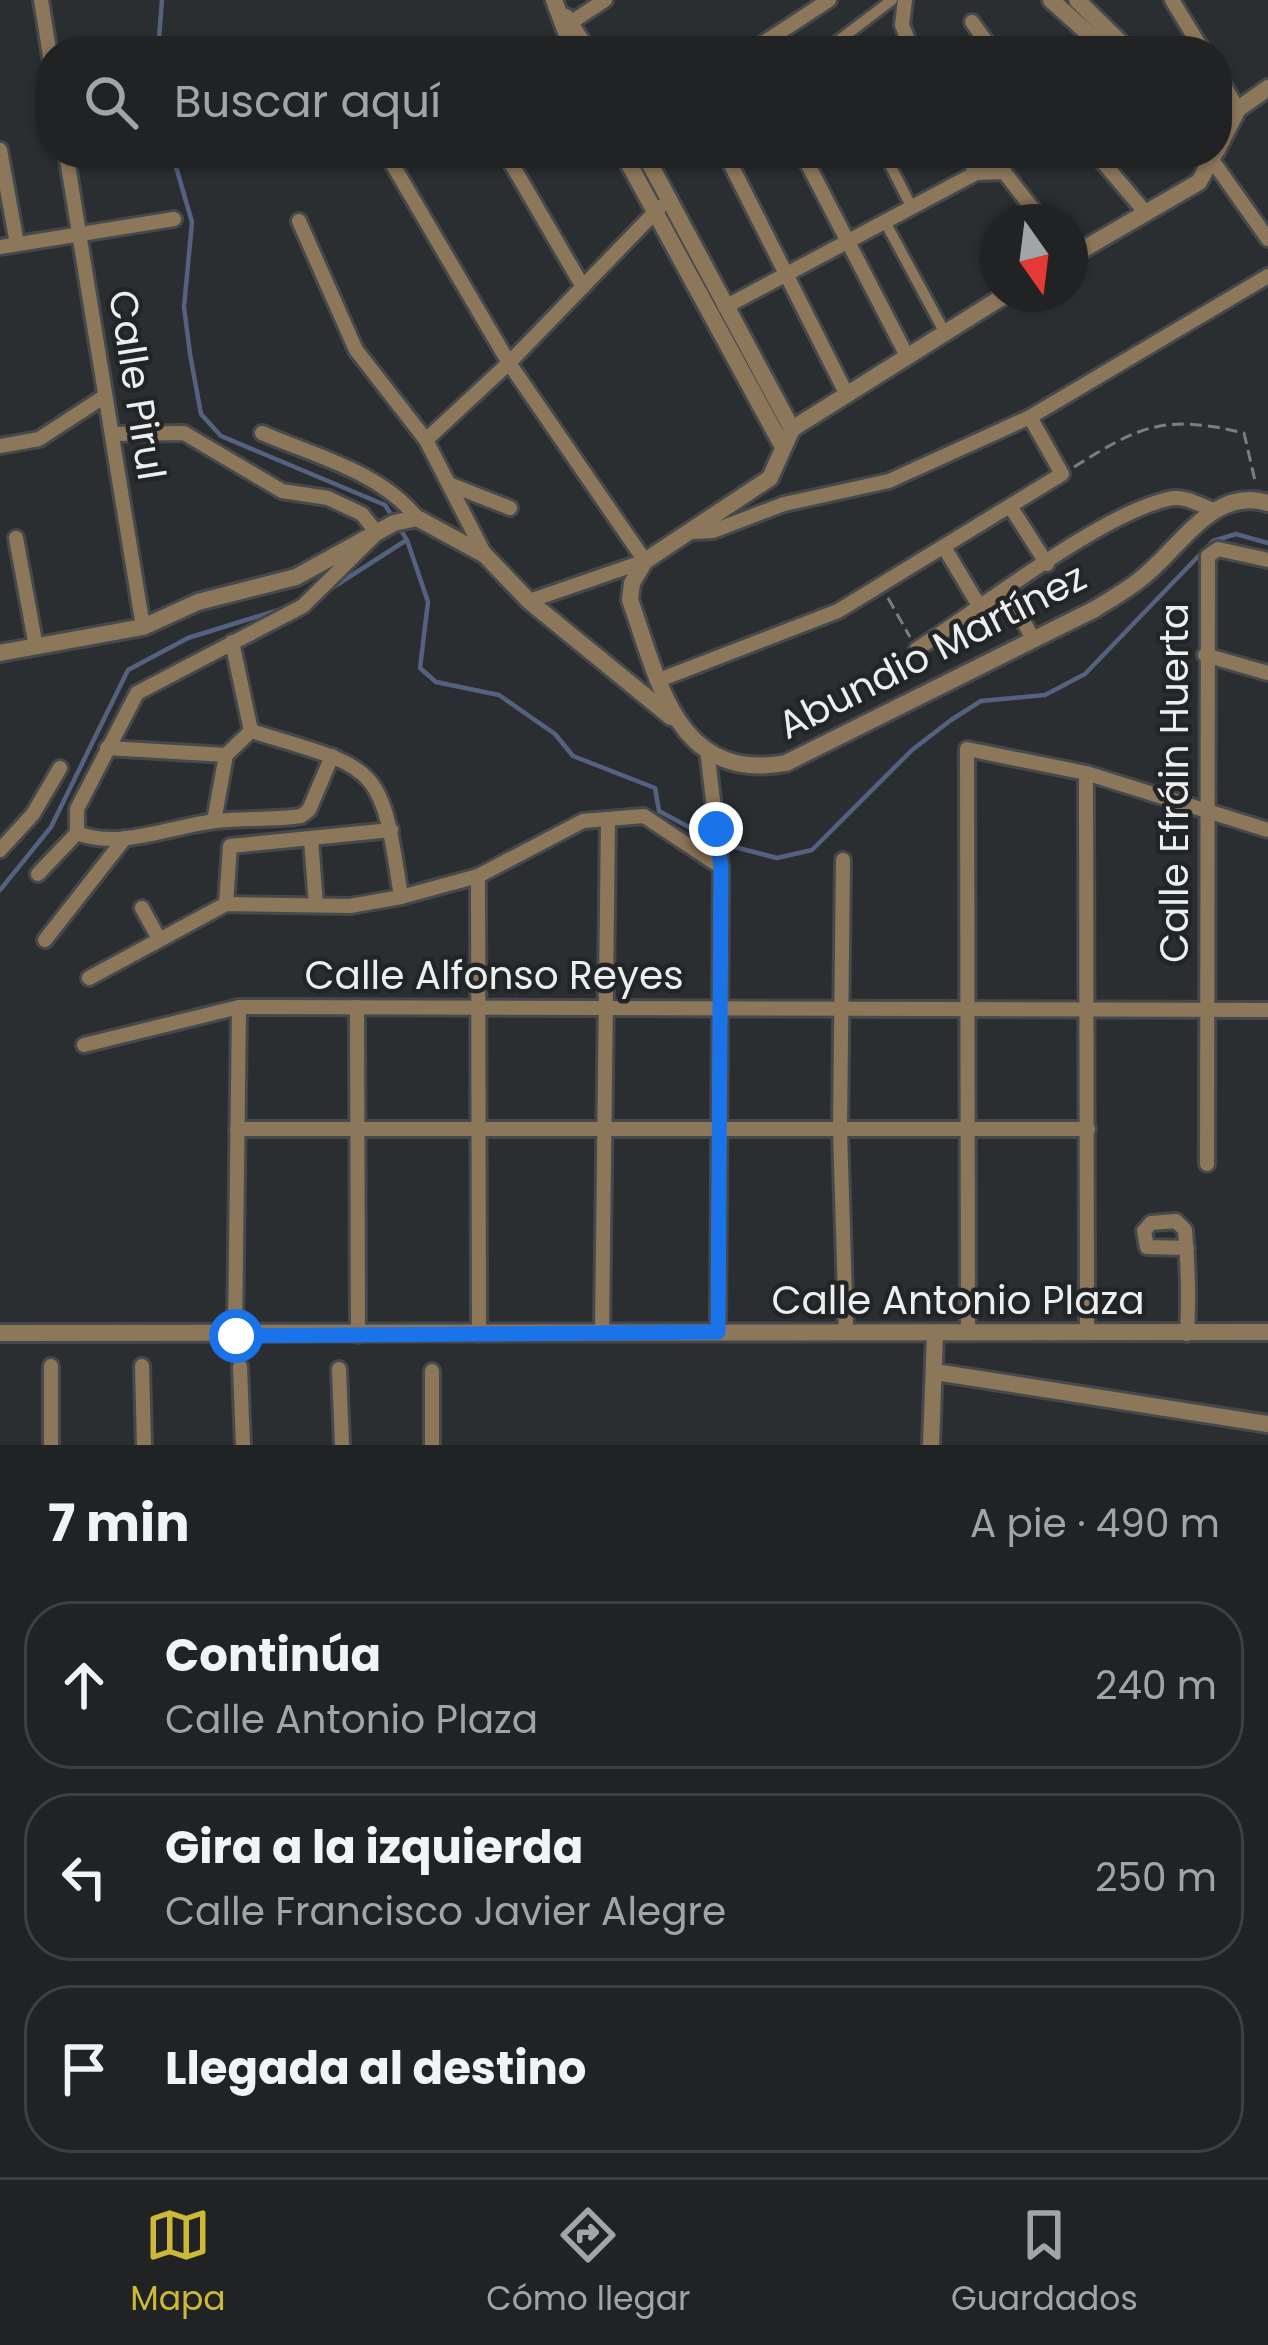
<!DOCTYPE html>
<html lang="es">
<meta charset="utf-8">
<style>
body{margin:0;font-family:Poppins,sans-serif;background:#282a2c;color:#f1f3f6}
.compass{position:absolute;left:980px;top:204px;width:108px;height:108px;border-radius:50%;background:#202224;box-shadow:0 3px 9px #0004;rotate:166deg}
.stop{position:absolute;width:36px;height:36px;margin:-27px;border:9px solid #1a73e8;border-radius:50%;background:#fff}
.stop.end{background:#1a73e8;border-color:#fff;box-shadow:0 3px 12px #0008}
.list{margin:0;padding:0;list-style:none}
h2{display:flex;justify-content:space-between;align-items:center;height:156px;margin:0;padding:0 48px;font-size:51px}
h2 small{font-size:39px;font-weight:400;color:#a2a4a6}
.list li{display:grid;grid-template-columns:78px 1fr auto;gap:36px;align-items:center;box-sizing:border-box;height:168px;margin:0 24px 24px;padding:0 24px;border:3px solid #3d3f41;border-radius:48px}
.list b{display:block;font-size:45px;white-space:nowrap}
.list p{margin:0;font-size:39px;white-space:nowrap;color:#a2a4a6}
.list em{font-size:39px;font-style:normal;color:#a2a4a6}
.icon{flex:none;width:66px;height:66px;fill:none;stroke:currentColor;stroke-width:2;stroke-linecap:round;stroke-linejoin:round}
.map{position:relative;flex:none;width:1268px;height:1445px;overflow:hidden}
.search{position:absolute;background:#202224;box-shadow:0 3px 9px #0004;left:36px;right:36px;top:36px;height:132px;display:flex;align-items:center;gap:30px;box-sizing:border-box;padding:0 42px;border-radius:48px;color:#a2a4a6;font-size:45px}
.sheet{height:732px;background:#202224}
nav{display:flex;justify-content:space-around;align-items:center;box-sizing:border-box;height:168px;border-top:3px solid #3d3f41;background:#202224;font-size:33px;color:#a2a4a6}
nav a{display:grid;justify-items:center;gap:6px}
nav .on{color:#ccb938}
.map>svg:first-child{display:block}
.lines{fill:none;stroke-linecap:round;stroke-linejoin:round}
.stream{stroke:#546280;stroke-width:4.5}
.pedestrian-casing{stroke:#46494b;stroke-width:16}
.minor-casing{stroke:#46494b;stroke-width:20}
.tertiary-casing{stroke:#46494b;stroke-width:22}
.path{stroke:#7b7e7f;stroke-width:3;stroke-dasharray:12 6;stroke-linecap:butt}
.pedestrian{stroke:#8d775a;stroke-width:10}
.minor{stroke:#8d775a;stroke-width:14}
.tertiary{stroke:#8d775a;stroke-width:16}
.route{stroke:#1a73e8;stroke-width:15}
.labels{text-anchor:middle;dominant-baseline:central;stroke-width:9;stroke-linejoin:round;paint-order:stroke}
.street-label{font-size:39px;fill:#eceeef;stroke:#222426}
</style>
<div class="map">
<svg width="1268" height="1445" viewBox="0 0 1268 1445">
<rect width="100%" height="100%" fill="#2b2e30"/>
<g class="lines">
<g class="stream">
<polyline points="158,51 162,0"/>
<polyline points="172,153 192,222 184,307 190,354 201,414 221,436 385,505 407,540 428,602 420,668 436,682 499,695 555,734 573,756 655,788 659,811 713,840"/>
<polyline points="324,593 405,541"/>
<polyline points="723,844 777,858 812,850 912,750 951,720 981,701 1045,695 1085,674 1213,541 1236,534 1268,543"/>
<polyline points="0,890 51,827 128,670 188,638 285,608"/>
</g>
<g class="pedestrian-casing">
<g id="pedestrian">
<polyline points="832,51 830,47 892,0"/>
<polyline points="884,153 911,206"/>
<polyline points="884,220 944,331"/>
</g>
</g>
<g class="minor-casing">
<g id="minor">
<polyline points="41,0 51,62"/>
<polyline points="905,0 902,25 912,51"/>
<polyline points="1172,0 1203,51"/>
<polyline points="972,22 993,51"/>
<polyline points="564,27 605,0"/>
<polyline points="751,51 829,0"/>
<polyline points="1217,74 1238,109"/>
<polyline points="0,150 17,244"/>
<polyline points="66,153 143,627"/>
<polyline points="386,153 509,363 645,561 529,601"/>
<polyline points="505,153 583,287"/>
<polyline points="725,153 845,391"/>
<polyline points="802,153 906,354"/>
<polyline points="967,153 976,173"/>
<polyline points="1095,153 1146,213"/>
<polyline points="1212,160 1268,239"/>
<polyline points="299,221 356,350 426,440 485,555"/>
<polyline points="0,247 174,219"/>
<polyline points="725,307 976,173 1004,172 1043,222"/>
<path d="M 262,433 C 315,456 381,472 417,518"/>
<polyline points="426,440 509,363 660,207"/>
<polyline points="0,446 39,439 105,396"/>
<polyline points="449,484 510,508"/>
<polyline points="1010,506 1047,564"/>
<polyline points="693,532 713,531 784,504 889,481 1030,417 1268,276"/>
<polyline points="16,538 36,647"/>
<polyline points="944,547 981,609"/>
<polyline points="1007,591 1033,639"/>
<path d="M 917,649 C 982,608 1099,515 1168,499 C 1184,495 1198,504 1213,510"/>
<polyline points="1205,655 1268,673"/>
<polyline points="659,680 838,611 1062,474 1030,417"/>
<path d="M 251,731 C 380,770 381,762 401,897"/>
<polyline points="107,748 226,755"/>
<polyline points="707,750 721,867 718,1332"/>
<polyline points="1086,773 1087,1333"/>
<polyline points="214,821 226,755 251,731 232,642"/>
<path d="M 77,833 C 119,850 172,826 216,821 C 244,818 273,820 301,816 L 309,810 L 332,756"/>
<polyline points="311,840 316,904"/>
<polyline points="0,850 33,814 60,768"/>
<polyline points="843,860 840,1129 846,1331"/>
<polyline points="38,874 77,833 77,809 137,693 303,606 377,533 362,514 328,498 282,491 184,433 112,434"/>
<polyline points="478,876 479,1334"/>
<polyline points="226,904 230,846 391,830"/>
<polyline points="142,908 159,939"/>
<polyline points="45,940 125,838"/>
<polyline points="89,978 226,904 350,906 401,897 478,876 583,821 644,816 721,867"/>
<polyline points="357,1007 358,1335"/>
<polyline points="84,1045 239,1007 1268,1010"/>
<polyline points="237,1129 1088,1129"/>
<polyline points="1207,1164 1208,556 1218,549 1268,560"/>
<path d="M 1187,1248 L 1147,1247 L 1144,1231 L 1151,1223 L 1176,1221 L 1185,1230 C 1188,1264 1189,1300 1187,1334"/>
<polyline points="602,1333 608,819"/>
<polyline points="968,1333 967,749 1086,773 1268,830"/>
<polyline points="235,1336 239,1007"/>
<polyline points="51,1366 51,1445"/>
<polyline points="142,1366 144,1445"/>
<polyline points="240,1367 243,1445"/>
<polyline points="339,1369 342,1445"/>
<polyline points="432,1445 432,1371"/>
</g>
</g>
<g class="tertiary-casing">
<g id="tertiary">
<polyline points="554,0 573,51"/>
<polyline points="1051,0 1108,51"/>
<polyline points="1077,0 1129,51"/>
<polyline points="566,17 588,51"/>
<polyline points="1217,150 1238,109 1268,88"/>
<polyline points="623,153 783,447"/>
<polyline points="644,153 792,429"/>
<polyline points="1070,257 1199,182 1215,153"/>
<path d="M 1007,294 L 792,429 L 770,478 L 645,561 L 632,583 L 630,600 C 659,681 676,783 786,763 L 1095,609 C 1111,599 1129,589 1143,577 C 1181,547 1213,486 1268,503"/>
<polyline points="0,653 143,627 198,602 296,577 394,523 417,518 485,555 529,601 671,717"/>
<polyline points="0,1333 1268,1332"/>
<polyline points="935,1372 1268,1424"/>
<polyline points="931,1445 935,1333"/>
</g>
</g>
<g class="path">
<path d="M 1074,467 C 1141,425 1165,414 1244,433 L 1256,485"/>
<polyline points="888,598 910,637"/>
</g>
<use href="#pedestrian" class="pedestrian"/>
<use href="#minor" class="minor"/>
<use href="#tertiary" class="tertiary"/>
</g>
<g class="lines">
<polyline class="route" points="236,1336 718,1332 721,867 716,829"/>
</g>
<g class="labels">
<g class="street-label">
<text transform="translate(137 385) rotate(81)">Calle Pirul</text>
<text transform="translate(932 651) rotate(-27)">Abundio Martínez</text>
<text transform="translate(1174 783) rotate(-90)">Calle Efráin Huerta</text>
<text x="494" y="975">Calle Alfonso Reyes</text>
<text x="958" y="1300">Calle Antonio Plaza</text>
</g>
</g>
</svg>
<svg class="compass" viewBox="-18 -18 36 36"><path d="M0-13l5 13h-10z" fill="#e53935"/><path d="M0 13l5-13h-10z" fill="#a2a4a6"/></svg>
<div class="stop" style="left:236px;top:1336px"></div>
<div class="stop end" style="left:716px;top:829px"></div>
<div class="search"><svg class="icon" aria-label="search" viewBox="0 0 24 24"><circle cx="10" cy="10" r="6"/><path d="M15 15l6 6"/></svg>Buscar aquí</div>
</div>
<section class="sheet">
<h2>7 min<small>A pie · 490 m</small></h2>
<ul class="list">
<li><svg class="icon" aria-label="ahead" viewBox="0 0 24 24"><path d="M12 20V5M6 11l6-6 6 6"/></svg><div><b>Continúa</b><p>Calle Antonio Plaza</p></div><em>240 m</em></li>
<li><svg class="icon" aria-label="left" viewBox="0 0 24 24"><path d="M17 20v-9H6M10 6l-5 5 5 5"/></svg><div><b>Gira a la izquierda</b><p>Calle Francisco Javier Alegre</p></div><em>250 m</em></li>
<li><svg class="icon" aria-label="arrive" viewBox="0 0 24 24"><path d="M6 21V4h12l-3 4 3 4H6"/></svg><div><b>Llegada al destino</b></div></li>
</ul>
</section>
<nav>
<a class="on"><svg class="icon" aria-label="map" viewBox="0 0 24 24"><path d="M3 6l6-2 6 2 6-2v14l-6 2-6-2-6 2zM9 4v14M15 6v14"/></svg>Mapa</a>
<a><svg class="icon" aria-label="directions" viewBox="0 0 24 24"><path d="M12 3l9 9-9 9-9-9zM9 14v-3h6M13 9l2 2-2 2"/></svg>Cómo llegar</a>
<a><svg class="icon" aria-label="saved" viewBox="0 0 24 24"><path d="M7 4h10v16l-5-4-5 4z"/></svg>Guardados</a>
</nav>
